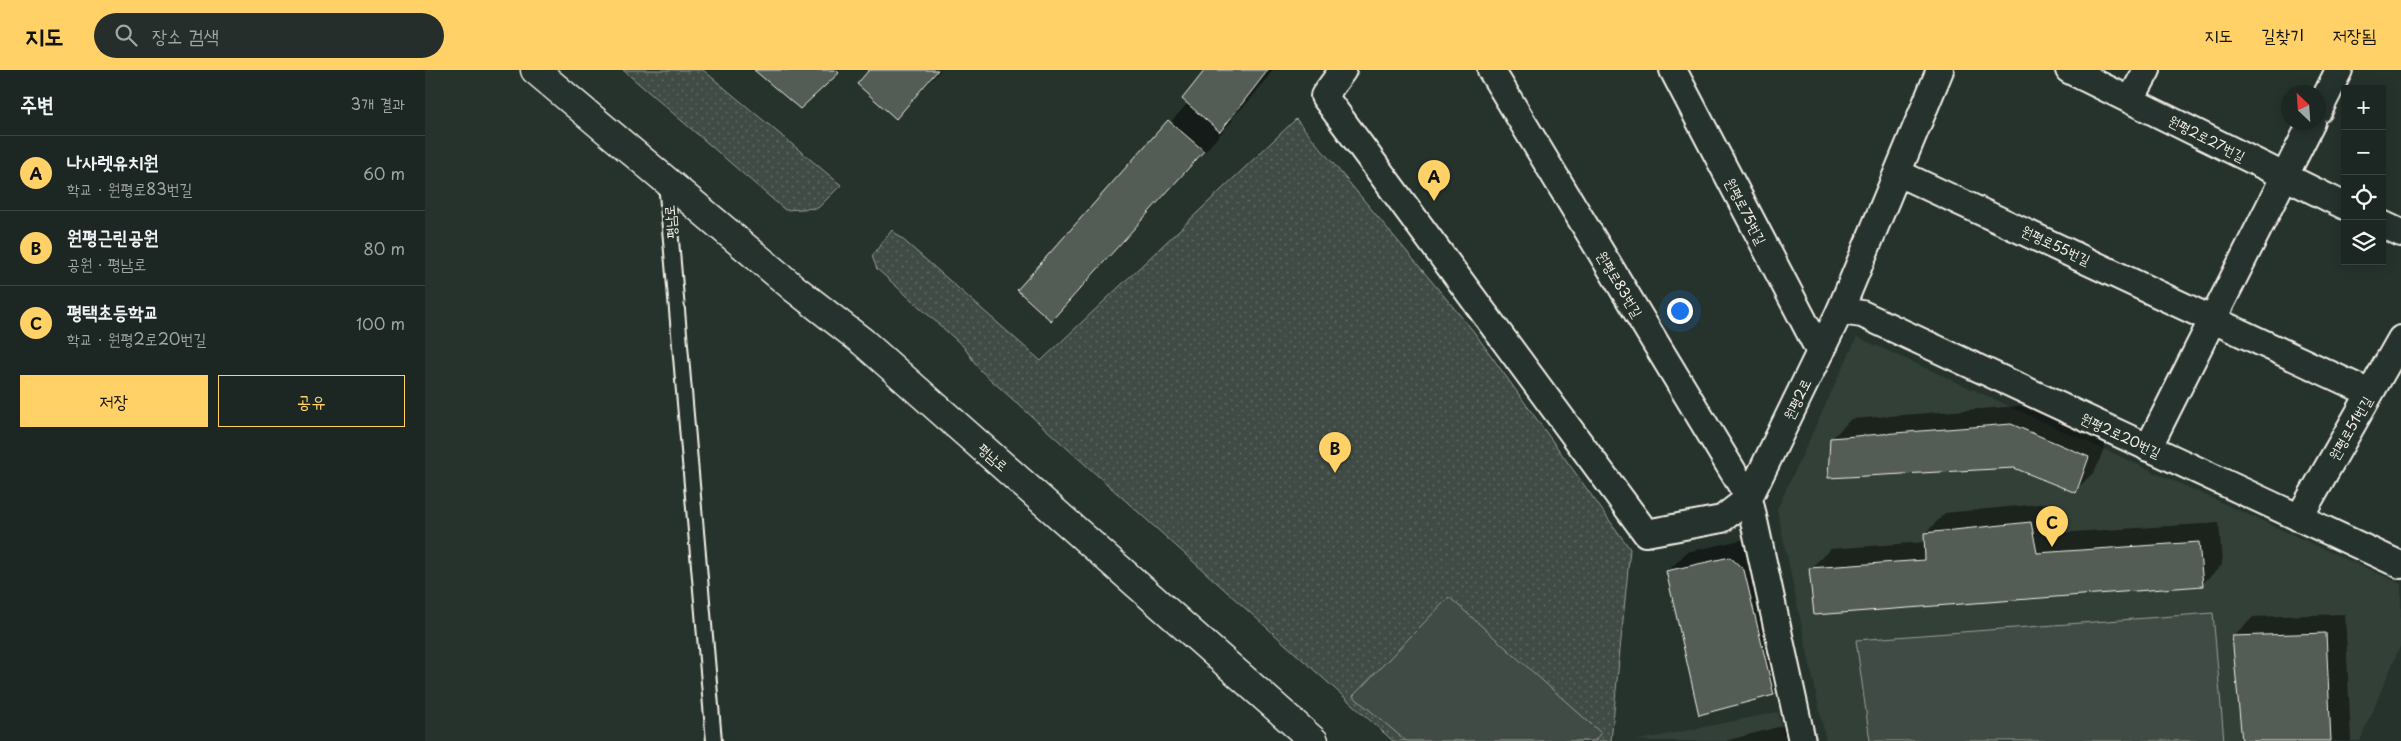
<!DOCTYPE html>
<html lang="ko">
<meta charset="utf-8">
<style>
body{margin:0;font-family:"Playpen Sans","Poor Story",sans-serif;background:#252e2a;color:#f1f3f6}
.controls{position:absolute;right:15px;top:15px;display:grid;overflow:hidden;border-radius:0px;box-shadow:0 2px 12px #0003}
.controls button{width:45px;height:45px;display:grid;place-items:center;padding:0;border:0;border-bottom:1px solid #3a4340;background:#1c2622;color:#f1f3f6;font:25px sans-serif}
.compass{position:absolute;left:1856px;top:15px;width:45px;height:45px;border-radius:50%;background:#1c2622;box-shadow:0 2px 12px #0003;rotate:335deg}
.you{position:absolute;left:1254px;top:240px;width:18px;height:18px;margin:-12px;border:4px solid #fff;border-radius:50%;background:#1a73e8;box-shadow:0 0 0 8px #1a73e833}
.badge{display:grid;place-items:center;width:32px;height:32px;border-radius:50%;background:#ffd166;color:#111;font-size:16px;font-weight:700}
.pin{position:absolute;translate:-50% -41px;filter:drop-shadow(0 1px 2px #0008)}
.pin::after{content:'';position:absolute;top:26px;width:18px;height:15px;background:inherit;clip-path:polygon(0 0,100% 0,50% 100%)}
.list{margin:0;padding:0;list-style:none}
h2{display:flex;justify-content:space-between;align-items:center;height:65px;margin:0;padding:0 20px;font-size:21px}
h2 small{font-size:16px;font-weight:400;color:#a0a5a5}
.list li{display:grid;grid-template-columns:32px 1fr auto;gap:15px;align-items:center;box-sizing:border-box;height:75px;padding:0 20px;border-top:1px solid #3a4340}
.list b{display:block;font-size:19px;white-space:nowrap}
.list p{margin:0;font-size:16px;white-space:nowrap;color:#a0a5a5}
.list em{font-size:16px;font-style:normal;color:#a0a5a5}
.actions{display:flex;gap:10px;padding:15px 20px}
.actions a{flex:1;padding:11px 0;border:1px solid #ffd166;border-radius:0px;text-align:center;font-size:18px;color:#ffd166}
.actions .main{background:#ffd166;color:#111}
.icon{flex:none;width:28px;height:28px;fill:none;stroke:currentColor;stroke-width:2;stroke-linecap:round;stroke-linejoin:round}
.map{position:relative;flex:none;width:1976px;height:671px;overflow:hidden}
header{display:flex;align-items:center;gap:30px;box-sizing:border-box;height:70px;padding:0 25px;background:#ffd166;color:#111}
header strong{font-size:24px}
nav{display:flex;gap:28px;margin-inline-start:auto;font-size:18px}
.search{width:350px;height:45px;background:#252e2a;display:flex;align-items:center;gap:12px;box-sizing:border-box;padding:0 18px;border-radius:28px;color:#a0a5a5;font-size:19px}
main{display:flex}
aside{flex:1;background:#1c2622}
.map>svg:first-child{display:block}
.built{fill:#333f39}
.grass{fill:url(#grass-dots);stroke:#9a9e96}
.pitch{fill:#414b45;stroke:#9a9e96}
.shadow{fill:#0007}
.building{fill:#525c55;stroke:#f4f1e8}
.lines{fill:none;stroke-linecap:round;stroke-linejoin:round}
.lane-casing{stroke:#f4f1e8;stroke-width:18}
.street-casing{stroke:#f4f1e8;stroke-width:30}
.secondary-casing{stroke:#f4f1e8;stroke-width:31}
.lane{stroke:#26332d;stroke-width:14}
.street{stroke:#26332d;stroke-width:26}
.secondary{stroke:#26332d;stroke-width:28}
.labels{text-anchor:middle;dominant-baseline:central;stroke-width:5;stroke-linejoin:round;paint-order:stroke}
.street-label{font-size:14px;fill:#f4f1e8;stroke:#26332d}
</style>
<header>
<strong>지도</strong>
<div class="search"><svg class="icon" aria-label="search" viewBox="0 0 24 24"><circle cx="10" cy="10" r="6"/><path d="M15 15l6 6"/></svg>장소 검색</div>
<nav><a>지도</a><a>길찾기</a><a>저장됨</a></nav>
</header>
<main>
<aside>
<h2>주변<small>3개 결과</small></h2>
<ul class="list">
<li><span class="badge">A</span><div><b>나사렛유치원</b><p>학교 · 원평로83번길</p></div><em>60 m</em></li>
<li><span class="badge">B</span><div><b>원평근린공원</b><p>공원 · 평남로</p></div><em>80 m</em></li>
<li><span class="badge">C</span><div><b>평택초등학교</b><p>학교 · 원평2로20번길</p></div><em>100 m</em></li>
</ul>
<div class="actions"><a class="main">저장</a><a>공유</a></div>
</aside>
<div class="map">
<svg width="1976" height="671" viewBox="0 0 1976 671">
<defs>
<pattern id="grass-dots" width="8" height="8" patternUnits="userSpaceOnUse" patternTransform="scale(1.25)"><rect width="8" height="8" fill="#414b45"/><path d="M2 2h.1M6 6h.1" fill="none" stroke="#5d6560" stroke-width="1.8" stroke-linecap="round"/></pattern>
</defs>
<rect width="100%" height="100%" fill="#26332d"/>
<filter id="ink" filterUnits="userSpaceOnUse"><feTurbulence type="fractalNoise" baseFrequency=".02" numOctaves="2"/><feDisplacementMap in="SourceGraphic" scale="10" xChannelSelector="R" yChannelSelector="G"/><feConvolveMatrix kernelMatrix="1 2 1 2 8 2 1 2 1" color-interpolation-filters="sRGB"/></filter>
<g filter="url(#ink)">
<g class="built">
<polygon points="1432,267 1976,514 1976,574 1935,671 1401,671 1352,439"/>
<polygon points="1353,642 1360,671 1210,671"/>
</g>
<g class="grass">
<polygon points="198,0 278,0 416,115 393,138 360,140"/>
<polygon points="871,49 1049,262 1205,479 1186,671 968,671 555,300 538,276 452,199 447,186 467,160 616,291"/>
</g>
<g class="pitch">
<polygon points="1024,527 1176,663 1169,671 981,671 928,626"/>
<polygon points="1788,543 1799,671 1445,671 1431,570"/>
</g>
<g class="shadow">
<polygon points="446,0 516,0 471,47"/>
<polygon points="781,0 848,0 825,30 806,49 808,50 656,219 626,249 594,220 763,33"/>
<polygon points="1607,335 1683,368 1670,401 1650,421 1589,397 1406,369 1426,349"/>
<polygon points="1625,433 1632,463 1794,453 1797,495 1777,514 1386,498 1405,479 1501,472 1501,463 1520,443"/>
<polygon points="1325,468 1368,604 1348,624 1242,502 1262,482"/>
<polygon points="1920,544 1926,671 1819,671 1808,567 1828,547"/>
<polygon points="1365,654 1370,671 1300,671"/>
</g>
<g class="building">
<polygon points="329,0 411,0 414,3 375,39"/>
<polygon points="444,0 513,0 471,49 432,14"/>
<polygon points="780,0 843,0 795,62 757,29"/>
<polygon points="743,50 779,81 626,251 592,220"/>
<polygon points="1586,354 1664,387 1651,423 1589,398 1403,408 1405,368"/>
<polygon points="1606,452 1612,483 1774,472 1778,516 1389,545 1384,498 1500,490 1499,463"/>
<polygon points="1305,487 1319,500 1349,625 1274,645 1241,501"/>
<polygon points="1901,563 1906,671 1817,671 1807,566"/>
</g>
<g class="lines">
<g class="lane-casing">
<polyline id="lane" points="241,112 289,671"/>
</g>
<g class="street-casing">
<g id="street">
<polyline points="918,0 899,26 1221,463 1297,449 1324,428"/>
<polyline points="1066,0 1324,428"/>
<polyline points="1248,0 1395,282"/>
<polyline points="1644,0 1920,136"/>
<polyline points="1706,29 1722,0"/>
<polyline points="1894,40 1914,0"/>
<polyline points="1473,103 1945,323"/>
<polyline points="1957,154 1976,163"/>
<polyline points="1415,241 1437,244 1976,495"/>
<polyline points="1723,378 1887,52"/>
<polyline points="1874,448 1976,269"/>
<polyline points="1377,671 1324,428 1415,241 1515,0"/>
</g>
</g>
<g class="secondary-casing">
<polyline id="secondary" points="110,0 370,219 438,272 889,671"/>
</g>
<use href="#lane" class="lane"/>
<use href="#street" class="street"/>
<use href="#secondary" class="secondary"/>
</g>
</g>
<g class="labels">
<g class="street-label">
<text transform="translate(1782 68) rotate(27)">원평2로27번길</text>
<text transform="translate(1321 141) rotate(63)">원평로75번길</text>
<text transform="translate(245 152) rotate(-95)">평남로</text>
<text transform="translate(1631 175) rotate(25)">원평로55번길</text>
<text transform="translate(1195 214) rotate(59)">원평로83번길</text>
<text transform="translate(1372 329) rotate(-64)">원평2로</text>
<text transform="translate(1925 358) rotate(-60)">원평로51번길</text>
<text transform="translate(1696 365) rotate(25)">원평2로20번길</text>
<text transform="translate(568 387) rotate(41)">평남로</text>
</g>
</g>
</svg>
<div class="controls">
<button>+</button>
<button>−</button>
<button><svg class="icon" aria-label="locate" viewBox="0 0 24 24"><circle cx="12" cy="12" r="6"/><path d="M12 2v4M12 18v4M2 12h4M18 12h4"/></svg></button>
<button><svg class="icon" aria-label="layers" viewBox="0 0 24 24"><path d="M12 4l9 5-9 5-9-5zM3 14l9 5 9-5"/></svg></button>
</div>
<svg class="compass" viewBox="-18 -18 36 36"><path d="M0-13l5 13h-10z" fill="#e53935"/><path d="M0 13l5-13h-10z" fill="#a0a5a5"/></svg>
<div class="you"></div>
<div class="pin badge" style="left:1009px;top:131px">A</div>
<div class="pin badge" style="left:910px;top:403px">B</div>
<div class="pin badge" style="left:1627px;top:477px">C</div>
</div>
</main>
